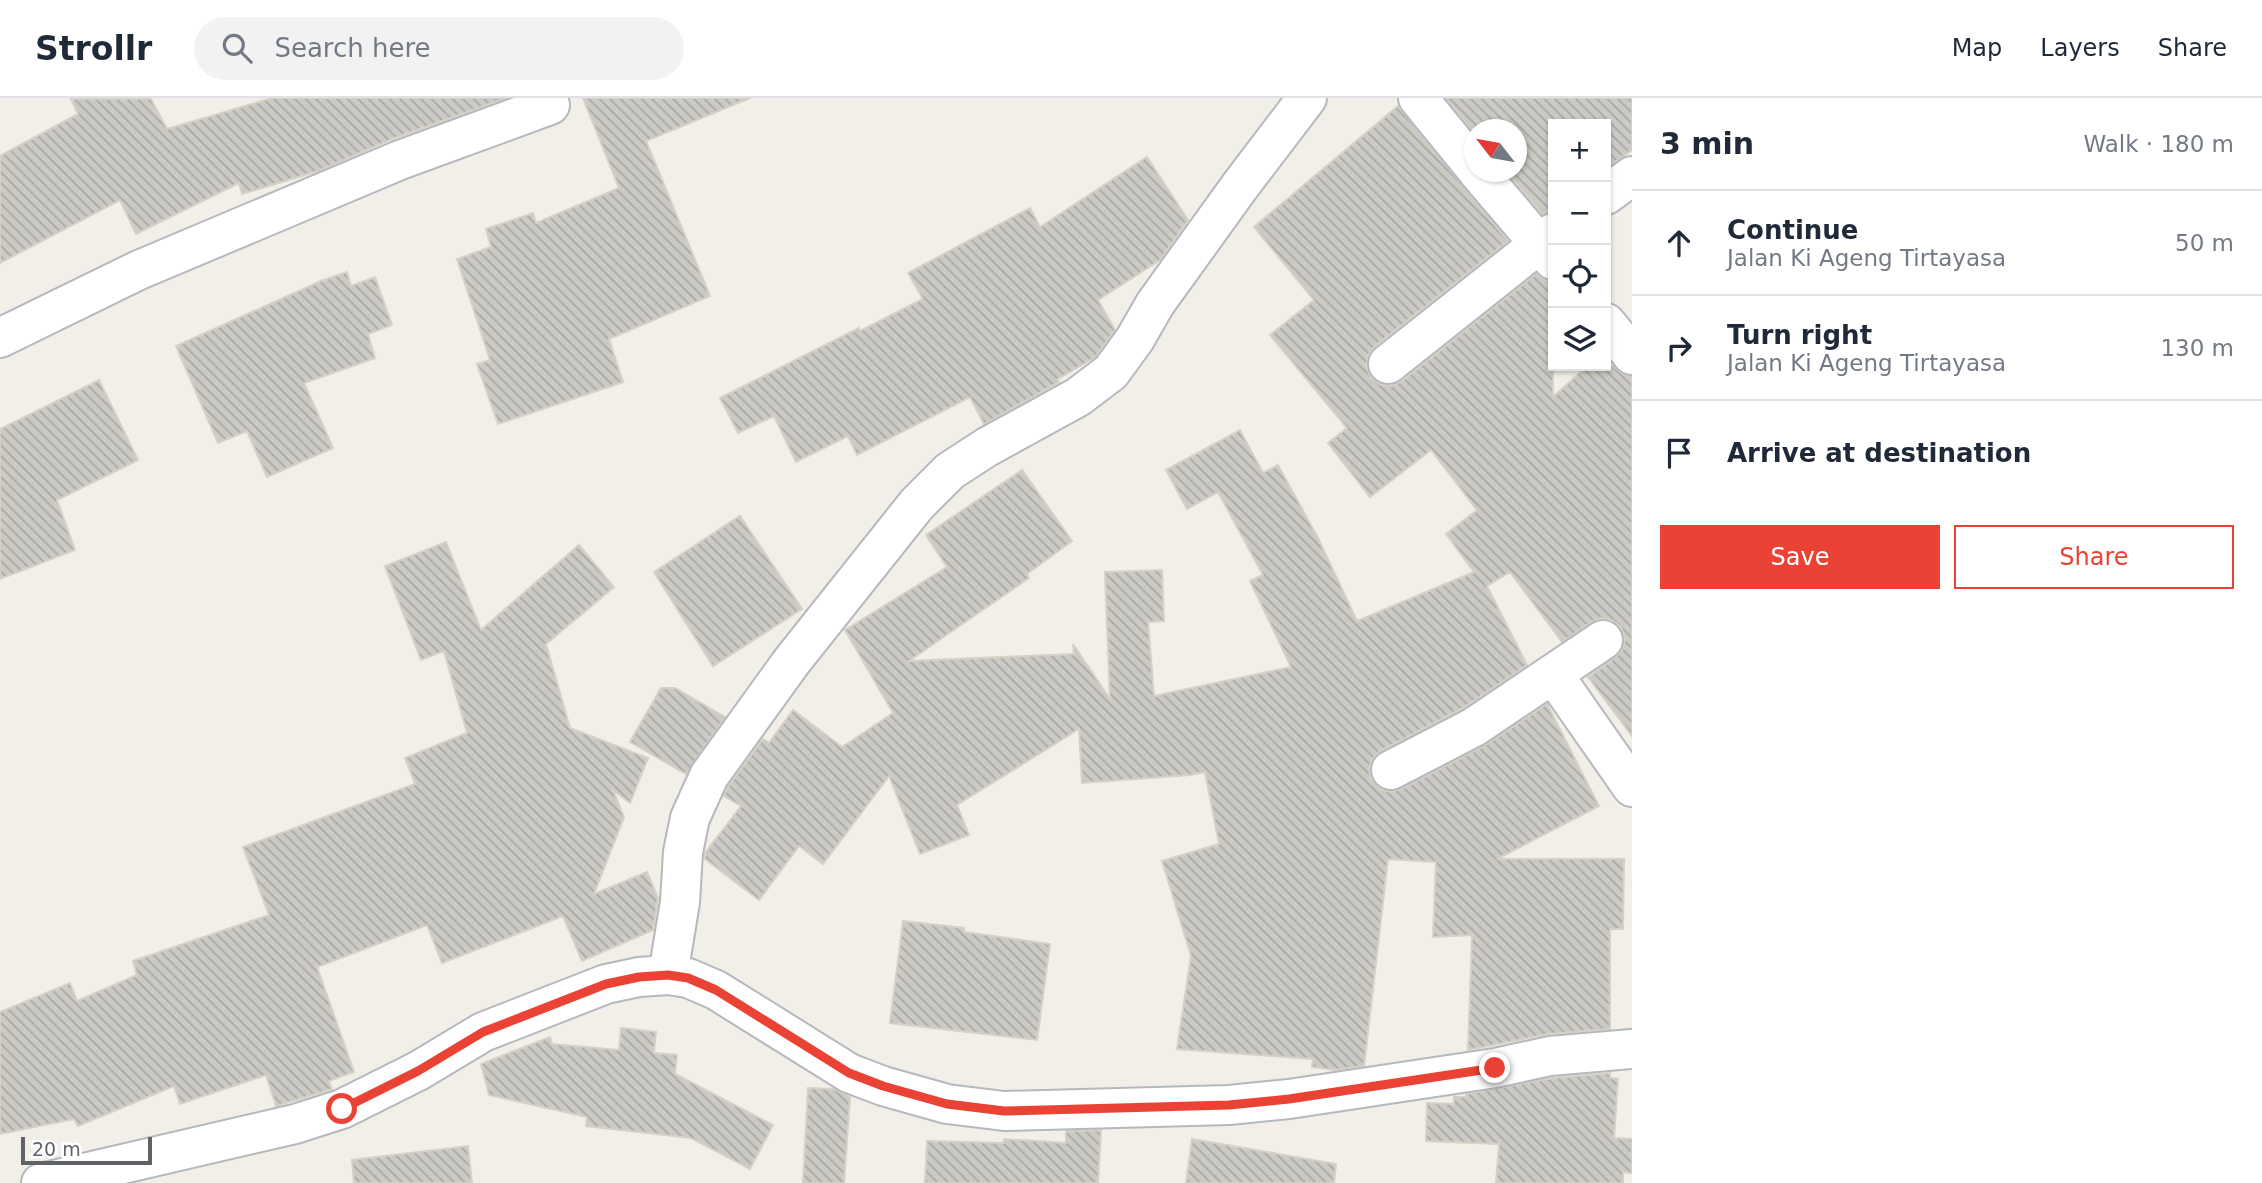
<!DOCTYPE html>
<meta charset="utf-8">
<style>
body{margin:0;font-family:"DejaVu Sans",sans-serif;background:#f2f2f3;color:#1f2937}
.controls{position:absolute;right:21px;top:21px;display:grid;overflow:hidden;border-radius:0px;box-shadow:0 2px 5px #0004}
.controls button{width:63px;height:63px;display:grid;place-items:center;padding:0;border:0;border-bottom:2px solid #e0e1e3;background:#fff;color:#1f2937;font:35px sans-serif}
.compass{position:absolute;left:1464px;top:21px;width:63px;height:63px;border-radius:50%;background:#fff;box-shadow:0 2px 5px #0004;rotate:301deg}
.scale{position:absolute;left:21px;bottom:18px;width:131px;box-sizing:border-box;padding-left:7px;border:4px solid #5f6368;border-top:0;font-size:19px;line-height:24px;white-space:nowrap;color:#5f6368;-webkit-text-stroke:5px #fff;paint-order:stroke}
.stop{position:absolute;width:21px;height:21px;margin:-16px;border:5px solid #ea4335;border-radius:50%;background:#fff}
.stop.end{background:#ea4335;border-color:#fff;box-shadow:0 2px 7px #0008}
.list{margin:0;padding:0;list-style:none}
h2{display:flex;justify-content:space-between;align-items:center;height:91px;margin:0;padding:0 28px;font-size:30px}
h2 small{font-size:23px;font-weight:400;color:#747a83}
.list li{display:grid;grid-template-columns:46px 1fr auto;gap:21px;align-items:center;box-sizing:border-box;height:105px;padding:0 28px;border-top:2px solid #e0e1e3}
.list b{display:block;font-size:26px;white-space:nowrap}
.list p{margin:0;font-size:23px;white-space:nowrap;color:#747a83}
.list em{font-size:23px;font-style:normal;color:#747a83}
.actions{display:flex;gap:14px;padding:21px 28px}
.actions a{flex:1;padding:16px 0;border:2px solid #ea4335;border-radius:0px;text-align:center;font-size:24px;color:#ea4335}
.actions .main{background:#ea4335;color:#fff}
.icon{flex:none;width:38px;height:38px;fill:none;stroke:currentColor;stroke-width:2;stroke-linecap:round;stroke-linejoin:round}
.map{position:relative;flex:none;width:1632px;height:1085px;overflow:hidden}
header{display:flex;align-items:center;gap:42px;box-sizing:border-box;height:98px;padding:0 35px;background:#fff;border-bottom:2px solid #e0e1e3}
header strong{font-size:33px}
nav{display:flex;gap:38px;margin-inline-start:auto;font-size:24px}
.search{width:490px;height:63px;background:#f2f2f3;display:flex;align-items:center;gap:18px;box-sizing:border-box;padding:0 24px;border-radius:38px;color:#747a83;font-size:26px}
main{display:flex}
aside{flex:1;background:#fff}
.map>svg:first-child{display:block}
.building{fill:url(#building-back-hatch);stroke:#d6d1c6;stroke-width:2}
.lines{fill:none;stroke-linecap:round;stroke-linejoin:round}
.minor-casing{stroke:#b5b8bc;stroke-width:42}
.minor{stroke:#fff;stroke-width:38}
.route{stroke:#ea4335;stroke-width:9}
</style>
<header>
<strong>Strollr</strong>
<div class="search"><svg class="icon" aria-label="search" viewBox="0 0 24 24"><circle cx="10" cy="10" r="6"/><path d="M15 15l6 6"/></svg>Search here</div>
<nav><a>Map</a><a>Layers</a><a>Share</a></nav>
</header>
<main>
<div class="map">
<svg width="1632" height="1085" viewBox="0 0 1632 1085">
<defs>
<pattern id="building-back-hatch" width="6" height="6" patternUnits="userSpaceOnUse" patternTransform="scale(1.75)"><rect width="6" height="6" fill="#cccac5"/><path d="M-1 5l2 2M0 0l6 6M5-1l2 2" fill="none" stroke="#a9a8a4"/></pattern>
</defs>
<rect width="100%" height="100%" fill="#f1efe8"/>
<g class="building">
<polygon points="272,0 506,0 392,41 318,73 242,96 239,85 136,136 120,102 0,165 0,58 78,16 71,1 151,1 167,31"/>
<polygon points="583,0 750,0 646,43 710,198 609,241 623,284 498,326 477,266 490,262 457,161 491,149 486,131 533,115 536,125 619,90"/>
<polygon points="1446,0 1632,0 1632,52 1606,70 1606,26 1553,26 1553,112 1543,116 1506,74 1516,74 1516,32 1474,32 1474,35"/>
<polygon points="1398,8 1508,143 1374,249 1368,257 1366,269 1371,280 1379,286 1391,288 1402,283 1536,176 1545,182 1553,183 1553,299 1587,268 1613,268 1624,277 1632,278 1632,638 1588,579 1615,560 1622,552 1625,541 1621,529 1612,522 1601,520 1591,524 1562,544 1510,474 1487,488 1527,567 1463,610 1380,653 1372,661 1369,672 1371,681 1380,691 1391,694 1401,691 1484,648 1547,606 1599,708 1497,761 1624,761 1623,831 1610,831 1610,931 1548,936 1468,952 1472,837 1433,839 1436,764 1388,761 1364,968 1335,972 1312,969 1313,961 1177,951 1191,858 1162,763 1219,746 1205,674 1190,677 1082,685 1079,631 957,707 969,737 920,756 889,678 823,766 799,748 759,802 705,761 705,755 741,708 724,698 728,689 763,641 769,645 793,612 842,649 893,615 845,532 947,469 926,437 1022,372 1072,443 1027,476 1029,480 909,563 1074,556 1073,546 1110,601 1105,474 1162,472 1164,523 1148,524 1154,598 1291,569 1250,483 1263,477 1218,394 1187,411 1166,372 1240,332 1263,375 1278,367 1318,440 1357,523 1474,474 1446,436 1477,412 1431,352 1370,399 1328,345 1347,330 1270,237 1314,202 1254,129"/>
<polygon points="1147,59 1188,122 1160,162 1098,202 1115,232 1095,259 1058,281 1059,284 984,326 970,299 857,357 848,338 796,364 774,318 738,335 720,300 859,230 860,233 923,201 908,175 1030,110 1040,129"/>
<polygon points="347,174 351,188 375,179 392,227 368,236 375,260 304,285 333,350 267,379 247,333 218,345 176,248 321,183"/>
<polygon points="99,282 138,362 57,402 75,452 0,481 0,331"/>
<polygon points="740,418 802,511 713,568 654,474"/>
<polygon points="446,444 481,532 579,447 614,489 546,546 570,630 648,660 630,705 613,692 624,719 594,796 647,774 658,800 653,832 582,863 563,818 442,865 427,827 317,869 354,974 329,983 332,991 276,1008 266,977 180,1006 174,988 78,1028 74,1021 0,1036 0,914 70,885 77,903 137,877 133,863 269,817 243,749 415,686 405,660 467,635 444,553 421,562 385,468"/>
<polygon points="661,590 675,590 725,619 686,676 630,644"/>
<polygon points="903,823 964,830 964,834 1050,846 1037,942 890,925"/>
<polygon points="621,930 656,934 654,955 677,957 675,976 773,1027 750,1071 691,1040 586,1028 587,1019 489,997 481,966 550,939 552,946 619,952"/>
<polygon points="1610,975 1610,980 1618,981 1614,1040 1632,1041 1632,1075 1623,1074 1623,1085 1496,1085 1499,1046 1426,1043 1427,1005 1454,1006 1454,999 1466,999 1466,996 1553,980"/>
<polygon points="808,990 834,991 850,999 844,1085 803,1085"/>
<polygon points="1101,1032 1098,1085 925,1085 927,1043 1004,1045 1004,1041 1066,1045 1066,1033"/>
<polygon points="1192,1041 1336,1066 1334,1085 1186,1085"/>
<polygon points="468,1048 472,1085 354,1085 352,1062"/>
</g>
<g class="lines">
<g class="minor-casing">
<g id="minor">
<polyline points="1418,0 1475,70"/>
<polyline points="1478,74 1553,162"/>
<polyline points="1606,97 1632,78"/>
<polyline points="1606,225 1632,257"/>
<polyline points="0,240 139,172 400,62 550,7"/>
<polyline points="1388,266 1553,135"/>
<polyline points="1553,576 1632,689"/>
<polyline points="1391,672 1474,629 1603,542"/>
<polyline points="668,877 680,804 683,754 690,720 709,678 792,563 917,406 950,373 987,349 1078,299 1111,274 1135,241 1155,206 1240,88 1307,0"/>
<polyline points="41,1085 295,1026 342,1011 418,973 483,934 606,886 639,879 668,877 688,880 716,892 849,975 883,988 947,1006 1004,1013 1229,1007 1289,1001 1495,970 1550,958 1632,951"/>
</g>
</g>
<use href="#minor" class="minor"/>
</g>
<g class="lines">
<polyline class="route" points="342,1011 418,973 483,934 606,886 639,879 668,877 688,880 716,892 849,975 883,988 947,1006 1004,1013 1229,1007 1289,1001 1495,970"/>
</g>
</svg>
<div class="controls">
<button>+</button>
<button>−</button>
<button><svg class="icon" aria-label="locate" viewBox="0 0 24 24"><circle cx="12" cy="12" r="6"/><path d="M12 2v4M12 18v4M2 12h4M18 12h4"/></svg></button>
<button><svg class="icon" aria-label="layers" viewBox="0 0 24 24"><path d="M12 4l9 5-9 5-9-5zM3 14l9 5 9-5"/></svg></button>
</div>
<svg class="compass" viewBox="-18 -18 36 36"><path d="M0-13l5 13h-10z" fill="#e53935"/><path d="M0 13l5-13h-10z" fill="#747a83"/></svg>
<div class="scale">20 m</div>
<div class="stop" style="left:342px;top:1011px"></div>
<div class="stop end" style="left:1495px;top:970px"></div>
</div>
<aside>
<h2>3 min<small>Walk · 180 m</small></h2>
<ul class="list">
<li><svg class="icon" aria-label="ahead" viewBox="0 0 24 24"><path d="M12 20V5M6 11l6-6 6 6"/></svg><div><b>Continue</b><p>Jalan Ki Ageng Tirtayasa</p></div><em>50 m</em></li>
<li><svg class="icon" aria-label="right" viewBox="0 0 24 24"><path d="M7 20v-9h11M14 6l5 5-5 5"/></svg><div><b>Turn right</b><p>Jalan Ki Ageng Tirtayasa</p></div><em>130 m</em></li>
<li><svg class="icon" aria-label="arrive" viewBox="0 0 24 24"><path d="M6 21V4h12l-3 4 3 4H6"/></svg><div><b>Arrive at destination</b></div></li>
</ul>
<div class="actions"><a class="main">Save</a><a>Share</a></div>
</aside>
</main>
